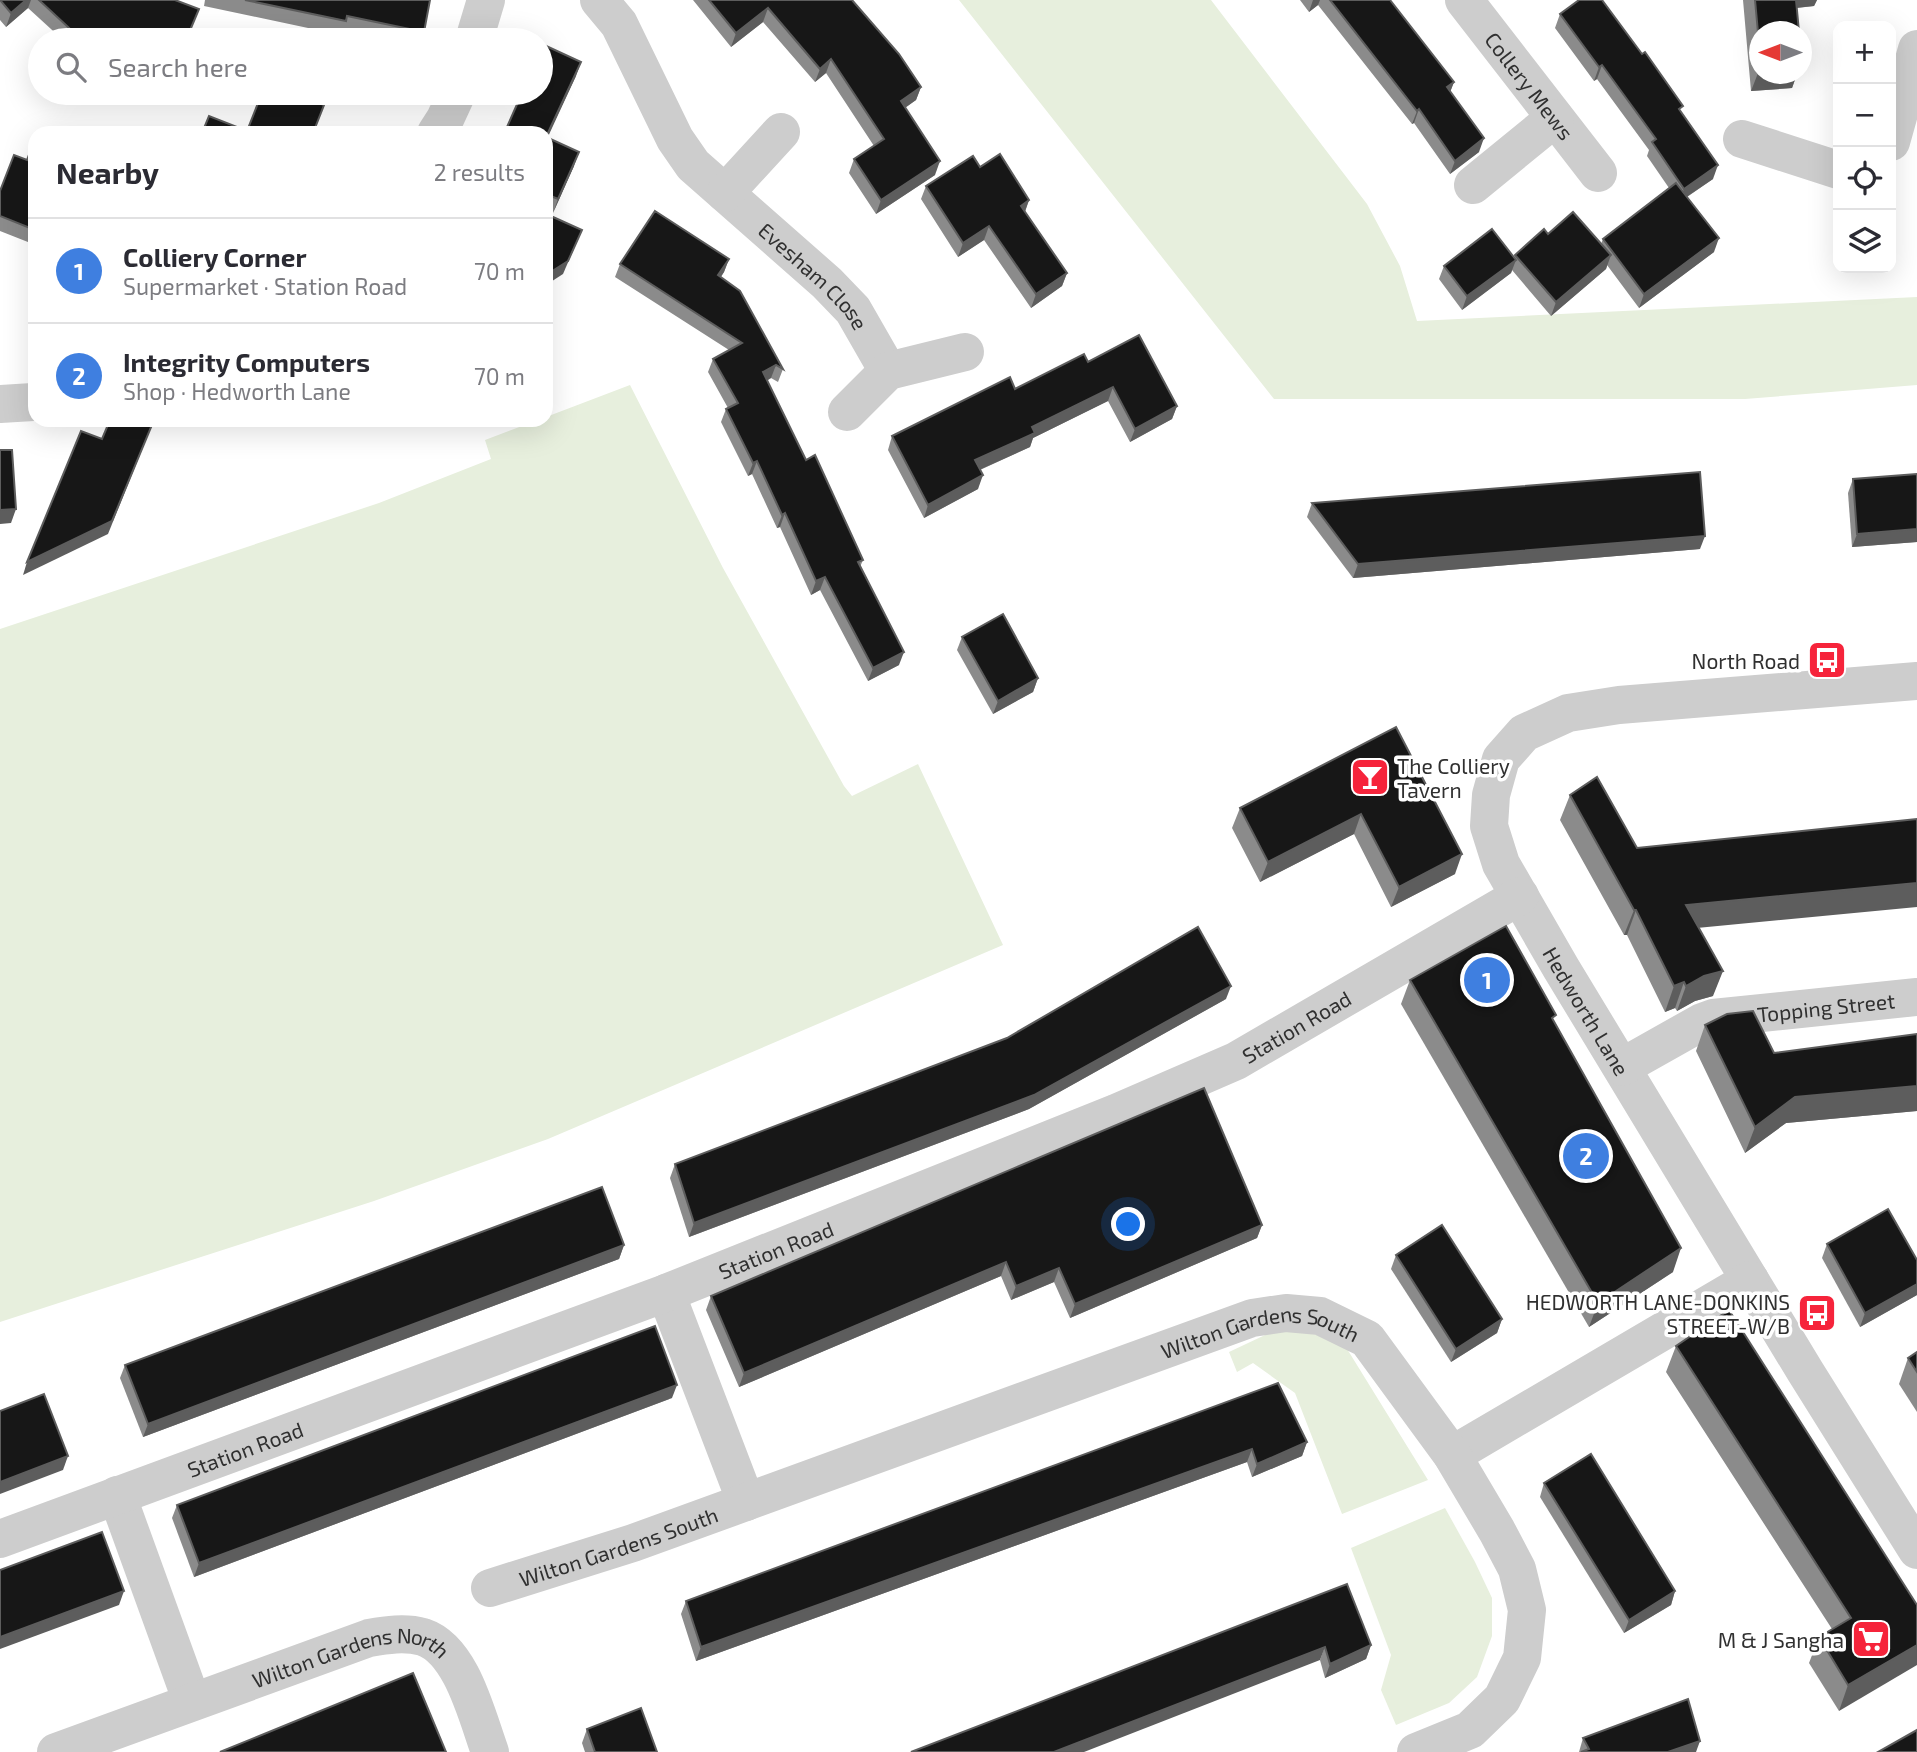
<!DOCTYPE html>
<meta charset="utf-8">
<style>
body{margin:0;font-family:"Exo 2",sans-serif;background:#f7f7f7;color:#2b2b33}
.controls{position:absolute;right:21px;top:21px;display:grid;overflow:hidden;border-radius:14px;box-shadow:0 7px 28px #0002}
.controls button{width:63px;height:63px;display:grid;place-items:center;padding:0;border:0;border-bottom:2px solid #e1e1e2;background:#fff;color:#2b2b33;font:35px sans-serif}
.compass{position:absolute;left:1749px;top:21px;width:63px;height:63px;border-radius:50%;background:#fff;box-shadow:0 7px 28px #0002;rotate:270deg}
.you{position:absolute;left:1129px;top:1225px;width:24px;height:24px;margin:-18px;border:5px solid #fff;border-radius:50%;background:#1a73e8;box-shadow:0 0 0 10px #1a73e833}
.badge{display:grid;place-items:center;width:46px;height:46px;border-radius:50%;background:#ea580c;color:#fff;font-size:23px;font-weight:700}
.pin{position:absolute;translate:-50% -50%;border:4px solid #fff;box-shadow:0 2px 7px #0006}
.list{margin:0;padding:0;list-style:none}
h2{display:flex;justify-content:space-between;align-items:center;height:91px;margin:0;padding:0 28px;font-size:30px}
h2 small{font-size:23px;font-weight:400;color:#7c7c81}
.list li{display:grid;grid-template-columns:46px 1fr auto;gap:21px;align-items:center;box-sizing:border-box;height:105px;padding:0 28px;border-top:2px solid #e1e1e2}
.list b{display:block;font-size:26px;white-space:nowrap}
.list p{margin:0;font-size:23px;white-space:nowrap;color:#7c7c81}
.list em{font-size:23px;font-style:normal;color:#7c7c81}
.icon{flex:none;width:38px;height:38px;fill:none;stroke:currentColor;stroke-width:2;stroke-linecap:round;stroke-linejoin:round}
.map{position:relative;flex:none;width:1917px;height:1752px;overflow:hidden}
.search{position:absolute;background:#fff;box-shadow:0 7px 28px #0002;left:28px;top:28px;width:525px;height:77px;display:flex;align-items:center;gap:18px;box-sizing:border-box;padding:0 24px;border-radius:38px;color:#7c7c81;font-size:26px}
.panel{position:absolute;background:#fff;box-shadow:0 7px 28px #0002;left:28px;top:126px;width:525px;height:301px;border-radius:21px}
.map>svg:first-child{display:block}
.green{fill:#e7efdd}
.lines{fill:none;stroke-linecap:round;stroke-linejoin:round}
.minor{stroke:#cdcdcd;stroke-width:38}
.wall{fill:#8b8b8b}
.shaded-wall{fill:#5d5d5d}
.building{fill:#171717;stroke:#5d5d5d;stroke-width:2}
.labels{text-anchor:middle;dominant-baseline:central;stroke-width:7;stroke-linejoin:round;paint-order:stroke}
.street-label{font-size:21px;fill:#303030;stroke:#fff}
.poi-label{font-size:21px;fill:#303030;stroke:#fff;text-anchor:end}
</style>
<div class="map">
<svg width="1917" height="1752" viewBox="0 0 1917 1752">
<rect width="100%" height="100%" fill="#fff"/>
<g class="green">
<polygon points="959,0 1211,0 1367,204 1400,266 1417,321 1917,297 1917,385 1745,399 1274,399"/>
<polygon points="630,385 723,568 844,786 852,796 918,764 1003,945 548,1139 374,1201 0,1322 0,629 379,503 491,459 485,440 538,420 546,420 546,417"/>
<polygon points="1276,1330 1311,1333 1344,1344 1428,1480 1342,1514 1295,1393 1253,1363 1237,1372 1229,1352"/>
<polygon points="1445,1508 1475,1562 1492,1598 1492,1636 1477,1677 1449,1703 1396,1725 1381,1690 1391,1655 1351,1548"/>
</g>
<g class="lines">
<g class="minor">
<path id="s1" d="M 599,0 L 619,24 L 675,139 L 693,165 L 827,283 L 853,310 L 888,371"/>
<path id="s2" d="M 1464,0 L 1598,173"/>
<polyline points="474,40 486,0"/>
<polyline points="436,133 445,119 457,93"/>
<polyline points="1742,139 1838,170"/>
<polyline points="1891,142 1917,49"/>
<polyline points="1473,185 1555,118"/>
<polyline points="725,193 781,132"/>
<polyline points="0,404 33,402"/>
<polyline points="847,412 888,371 965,352"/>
<path id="s3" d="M 1917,681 L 1619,705 L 1568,713 L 1524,733 L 1501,759 L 1491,795 L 1489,826 L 1501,864 L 1561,968 L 1805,1371 L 1917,1550"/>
<path id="s4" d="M 1622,1067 L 1702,1022 L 1713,1018 L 1917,997"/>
<polyline points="666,1293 746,1502"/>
<polyline points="1452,1455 1750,1280"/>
<polyline points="117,1495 192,1702"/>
<path id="s5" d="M 0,1539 L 666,1293 L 1116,1113 L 1236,1061 L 1520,896"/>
<path id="s6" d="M 490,1588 L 633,1543 L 1252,1318 L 1286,1313 L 1320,1316 L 1367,1339 L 1452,1455 L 1497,1531 L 1517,1569 L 1527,1610 L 1522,1658 L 1502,1699 L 1470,1730 L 1416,1752"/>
<path id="s7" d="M 56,1752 L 369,1638 C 386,1635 405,1632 423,1637 C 462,1650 477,1717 490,1752"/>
</g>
</g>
<g class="wall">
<polygon points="0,0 175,0 187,40 63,40 28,8 6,27 0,20"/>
<polygon points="205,0 430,0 424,32 421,40 393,40 343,29 341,35 204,6"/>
<polygon points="693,0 852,0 921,87 916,100 905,108 935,175 876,214 849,173 854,159 874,146 826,73 815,82 763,22 731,47"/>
<polygon points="1300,0 1390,0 1454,82 1450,92 1479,152 1450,174 1414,123 1412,124 1318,5 1309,12"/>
<polygon points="1743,0 1817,0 1814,6 1797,8 1760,32 1760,74 1797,74 1792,88 1751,91"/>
<polygon points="1560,14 1681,112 1713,179 1687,197 1714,252 1639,308 1607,265 1606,269 1551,316 1512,270 1511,273 1462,310 1439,279 1444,266 1514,257 1515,255 1548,234 1601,244 1603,239 1669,188 1647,156 1649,150 1597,79 1594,81 1555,28"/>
<polygon points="576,76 547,137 574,166 553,213 546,210 546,133 505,133 507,127"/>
<polygon points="141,93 166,93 162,101"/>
<polygon points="35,145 35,246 33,244 0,231 0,191 27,160"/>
<polygon points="980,167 1029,200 1025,212 1067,273 1062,286 1031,308 984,240 958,257 921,199 926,186"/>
<polygon points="729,259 724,272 721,277 783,369 778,382 771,378 767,381 806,460 863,560 860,567 899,665 868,681 820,590 811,595 780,527 777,528 752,474 748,476 721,422 726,409 728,408 708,372 713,359 729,350 615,277 620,264"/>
<polygon points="1088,362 1177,406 1172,419 1130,442 1108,401 1033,438 1030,447 980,470 978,489 924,518 888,450 892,436"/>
<polygon points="1917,474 1917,542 1852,547 1848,493 1853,479"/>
<polygon points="1312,503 1700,549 1353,578 1307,517"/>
<polygon points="962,637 1038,678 1033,692 993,714 957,650"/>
<polygon points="1396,727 1455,874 1391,907 1354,834 1260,882 1232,828 1240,808"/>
<polygon points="1570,795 1637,848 1699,928 1713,996 1695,1001 1677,1011 1675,1008 1665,1012 1627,935 1624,935 1560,820"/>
<polygon points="1410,980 1673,1272 1589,1327 1401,1004"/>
<polygon points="1226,999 1029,1109 689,1237 670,1178 675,1164"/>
<polygon points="1705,1025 1774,1053 1917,1034 1917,1111 1786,1123 1745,1153 1696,1051"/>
<polygon points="1262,1225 1257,1238 1070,1318 1054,1282 1011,1300 1001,1276 739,1387 706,1310 711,1296"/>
<polygon points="1827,1244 1917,1260 1917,1295 1860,1327 1822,1258"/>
<polygon points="624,1245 619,1259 143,1437 120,1378 125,1365"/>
<polygon points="1396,1255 1502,1319 1497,1333 1451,1362 1391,1269"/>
<polygon points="1676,1346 1917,1605 1839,1711 1809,1663 1819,1637 1832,1629 1666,1372"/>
<polygon points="1917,1352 1917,1412 1899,1384 1908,1358"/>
<polygon points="1278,1383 1307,1442 1302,1456 1252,1477 1247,1462 696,1661 681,1614 686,1601"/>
<polygon points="672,1398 194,1577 172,1518 177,1505"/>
<polygon points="1544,1483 1675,1591 1671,1605 1624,1633 1540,1497"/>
<polygon points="1347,1584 1371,1645 1366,1659 1325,1678 1320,1660"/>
<polygon points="587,1729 657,1752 585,1752 582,1743"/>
<polygon points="1583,1738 1696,1752 1579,1752"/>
</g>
<g class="shaded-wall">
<polygon points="26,0 31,0 28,8 6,27 11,13"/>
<polygon points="1313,0 1320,0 1318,5 1309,12"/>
<polygon points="1788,0 1817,0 1814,6 1785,9"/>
<polygon points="768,8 763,22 731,47 736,33"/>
<polygon points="831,59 826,73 815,82 820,69"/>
<polygon points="581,62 576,76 546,141 546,137"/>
<polygon points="1602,65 1597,79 1594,81 1599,67"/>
<polygon points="1760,68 1760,74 1797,74 1792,88 1751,91"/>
<polygon points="1454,82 1449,95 1447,87"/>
<polygon points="921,87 916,100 896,114 901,101"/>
<polygon points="1419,109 1414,123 1412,124 1417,111"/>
<polygon points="1484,138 1479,152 1450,174 1455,161"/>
<polygon points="579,152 574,166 553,213 558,199"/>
<polygon points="940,161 935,175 876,214 881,200"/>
<polygon points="1718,165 1713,179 1679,202 1684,189"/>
<polygon points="1029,200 1024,214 1021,206"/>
<polygon points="989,226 984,240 958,257 963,243"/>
<polygon points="582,230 563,274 546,285 546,275"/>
<polygon points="1719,238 1714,252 1639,308 1644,294"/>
<polygon points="1611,255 1606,269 1551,316 1556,302"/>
<polygon points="729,259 724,272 713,288 718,275"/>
<polygon points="1516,260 1511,273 1462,310 1467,296"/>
<polygon points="1067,273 1062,286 1031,308 1036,294"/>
<polygon points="776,365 771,378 758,385 763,372"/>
<polygon points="1113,387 1108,401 1033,438 1030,447 970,474 975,460 1032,427"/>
<polygon points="1177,406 1172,419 1130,442 1135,429"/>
<polygon points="154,420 108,534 23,575 27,562"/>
<polygon points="757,461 752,474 748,476 753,463"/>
<polygon points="983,475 978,489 924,518 928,505"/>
<polygon points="16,509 11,523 0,524 0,510"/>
<polygon points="785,513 780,527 777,528 782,515"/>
<polygon points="1917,529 1917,542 1852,547 1857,534"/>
<polygon points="1705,536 1700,549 1353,578 1358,564"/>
<polygon points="825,577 820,590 811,595 816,581"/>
<polygon points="904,652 899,665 868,681 873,668"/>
<polygon points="1038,678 1033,692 993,714 998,701"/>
<polygon points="1361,814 1354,834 1260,882 1268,862"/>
<polygon points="1462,854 1455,874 1391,907 1399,887"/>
<polygon points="1917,883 1917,907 1676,930 1686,905"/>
<polygon points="1634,910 1636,910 1627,935 1624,935"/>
<polygon points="1723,971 1713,996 1695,1001 1677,1011 1686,986 1704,976"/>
<polygon points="1684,982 1675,1008 1665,1012 1674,986"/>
<polygon points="1231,986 1226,999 1029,1109 689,1237 694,1223"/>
<polygon points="1917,1086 1917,1111 1786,1123 1745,1153 1755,1127 1795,1097"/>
<polygon points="1262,1225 1257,1238 1070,1318 1075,1304"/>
<polygon points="624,1245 619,1259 143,1437 148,1424"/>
<polygon points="1681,1248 1673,1272 1589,1327 1598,1303"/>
<polygon points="1006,1262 1001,1276 739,1387 744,1373"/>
<polygon points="1059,1268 1054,1282 1011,1300 1016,1286"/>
<polygon points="1917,1284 1917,1295 1860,1327 1865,1313"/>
<polygon points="1502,1319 1497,1333 1451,1362 1456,1349"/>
<polygon points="677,1385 672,1398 194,1577 199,1563"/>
<polygon points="1307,1442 1302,1456 1252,1477 1257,1464"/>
<polygon points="1252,1449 1247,1462 696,1661 701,1647"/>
<polygon points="68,1456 63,1470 0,1494 0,1482"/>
<polygon points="124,1591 119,1605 0,1649 0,1637"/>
<polygon points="1675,1591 1671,1605 1624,1633 1629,1620"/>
<polygon points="1371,1645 1366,1659 1325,1678 1330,1664"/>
<polygon points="1917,1645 1917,1665 1839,1711 1848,1685"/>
<polygon points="1325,1647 1320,1660 1084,1752 1054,1752"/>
<polygon points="1700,1741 1696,1752 1668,1752"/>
</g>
<g class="building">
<polygon points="0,0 26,0 11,13"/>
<polygon points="39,0 175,0 199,9 186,40 82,40"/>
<polygon points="245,0 430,0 424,32 347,16 346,21"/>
<polygon points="709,0 852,0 899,54 921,87 901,101 940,161 881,200 854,159 884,139 831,59 820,69 768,8 736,33"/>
<polygon points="1330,0 1390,0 1454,82 1447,87 1484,138 1455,161 1419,109 1417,111"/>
<polygon points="1579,0 1602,0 1642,54 1645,52 1683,106 1679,109 1718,165 1684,189 1652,142 1656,139 1602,65 1599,67 1560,14"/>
<polygon points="1755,0 1796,0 1799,32 1760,32 1760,54"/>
<polygon points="544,45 581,62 546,137 579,152 558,199 546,194 546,133 520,133 507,127 522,93 541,93 541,52"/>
<polygon points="262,93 293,93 324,105 313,133 202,133 209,116 247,131"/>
<polygon points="33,144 35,145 35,230 0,216 0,191 14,155 27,160"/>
<polygon points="1000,154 1029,200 1021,206 1067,273 1036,294 989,226 963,243 926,186 973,156 980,167"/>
<polygon points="1676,183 1719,238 1644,294 1603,239"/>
<polygon points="655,211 729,259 718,275 740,291 783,369 776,365 763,372 806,460 815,455 863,560 858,562 904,652 873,668 825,577 816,581 785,513 782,515 757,461 753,463 726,409 738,403 713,359 742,343 620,264"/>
<polygon points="1573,212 1611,255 1556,302 1515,255 1544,229 1548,234"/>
<polygon points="553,217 582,230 568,261 546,275 546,221"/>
<polygon points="1492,229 1516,260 1467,296 1444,266"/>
<polygon points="1139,335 1177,406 1135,429 1113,387 1032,427 1035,433 975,460 983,475 928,505 892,436 1010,377 1015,389 1084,354 1088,362"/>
<polygon points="110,420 154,420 112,521 27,562 81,431 102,439"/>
<polygon points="0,450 12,450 16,509 0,510"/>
<polygon points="1700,472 1705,536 1358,564 1312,503"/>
<polygon points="1917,474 1917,529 1857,534 1853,479"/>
<polygon points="1003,614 1038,678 998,701 962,637"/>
<polygon points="1396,727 1462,854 1399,887 1361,814 1268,862 1240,808"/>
<polygon points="1597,777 1637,848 1917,819 1917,883 1686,905 1723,971 1704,976 1686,986 1684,982 1674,986 1636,910 1634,910 1570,795"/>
<polygon points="1506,926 1556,1015 1552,1018 1681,1248 1598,1303 1410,980"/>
<polygon points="1198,927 1231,986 1034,1095 694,1223 675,1164 1007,1038"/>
<polygon points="1753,1011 1774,1053 1917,1034 1917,1086 1795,1097 1755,1127 1705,1025 1727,1014"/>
<polygon points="1204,1088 1262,1225 1075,1304 1059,1268 1016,1286 1006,1262 744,1373 711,1296"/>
<polygon points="602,1187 624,1245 148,1424 125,1365"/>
<polygon points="1888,1209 1917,1260 1917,1284 1865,1313 1827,1244"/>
<polygon points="1442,1225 1502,1319 1456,1349 1396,1255"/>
<polygon points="1729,1310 1917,1605 1917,1645 1848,1685 1819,1637 1851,1618 1676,1346"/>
<polygon points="655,1326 677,1385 199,1563 177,1505"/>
<polygon points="1917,1352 1917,1372 1908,1358"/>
<polygon points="1278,1383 1307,1442 1257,1464 1252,1449 701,1647 686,1601"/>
<polygon points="44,1394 68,1456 0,1482 0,1411"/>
<polygon points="1591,1454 1675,1591 1629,1620 1544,1483"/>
<polygon points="102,1532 124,1591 0,1637 0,1570"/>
<polygon points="1347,1584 1371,1645 1330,1664 1325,1647 1054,1752 911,1752"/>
<polygon points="413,1673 446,1752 220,1752"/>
<polygon points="1688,1699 1700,1741 1668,1752 1581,1752 1589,1749 1583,1738"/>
<polygon points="641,1708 657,1752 595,1752 587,1729"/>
<polygon points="1917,1730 1917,1752 1878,1752"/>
</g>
<defs>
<g id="bus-square" transform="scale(2.0125)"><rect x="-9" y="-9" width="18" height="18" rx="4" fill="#f6243b" stroke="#fff"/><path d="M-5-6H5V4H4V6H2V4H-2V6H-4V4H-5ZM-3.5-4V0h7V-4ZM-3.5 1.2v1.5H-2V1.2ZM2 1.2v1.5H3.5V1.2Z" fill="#fff"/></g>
<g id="bar-square" transform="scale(2.0125)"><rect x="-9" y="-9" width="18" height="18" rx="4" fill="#f6243b" stroke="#fff"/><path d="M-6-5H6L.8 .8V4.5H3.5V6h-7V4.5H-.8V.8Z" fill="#fff"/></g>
<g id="supermarket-square" transform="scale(2.0125)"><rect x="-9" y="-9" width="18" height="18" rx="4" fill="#f6243b" stroke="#fff"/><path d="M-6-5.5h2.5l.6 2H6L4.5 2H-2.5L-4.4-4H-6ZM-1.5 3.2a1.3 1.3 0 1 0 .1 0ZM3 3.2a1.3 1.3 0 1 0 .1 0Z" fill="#fff"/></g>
</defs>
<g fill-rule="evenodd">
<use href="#bus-square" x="1827" y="660"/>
<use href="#bar-square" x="1370" y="777"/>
<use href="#bus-square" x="1817" y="1313"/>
<use href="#supermarket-square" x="1871" y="1639"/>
</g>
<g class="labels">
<g class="street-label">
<text stroke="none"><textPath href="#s2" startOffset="108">Collery Mews</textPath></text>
<text stroke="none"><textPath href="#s1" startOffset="355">Evesham Close</textPath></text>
<text stroke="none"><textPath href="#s4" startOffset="217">Topping Street</textPath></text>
<text stroke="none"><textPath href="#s3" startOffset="712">Hedworth Lane</textPath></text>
<text stroke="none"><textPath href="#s5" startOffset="1395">Station Road</textPath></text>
<text stroke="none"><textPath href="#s5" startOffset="828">Station Road</textPath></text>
<text stroke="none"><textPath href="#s6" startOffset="816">Wilton Gardens South</textPath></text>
<text stroke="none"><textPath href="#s5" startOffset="261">Station Road</textPath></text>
<text stroke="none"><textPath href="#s6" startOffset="135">Wilton Gardens South</textPath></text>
<text stroke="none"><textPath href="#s7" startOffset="313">Wilton Gardens North</textPath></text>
</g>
<g class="poi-label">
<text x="1800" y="660">North Road</text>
<text x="1397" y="765" text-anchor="start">The Colliery<tspan x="1397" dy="24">Tavern</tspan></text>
<text x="1790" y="1301">HEDWORTH LANE-DONKINS<tspan x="1790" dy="24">STREET-W/B</tspan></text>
<text x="1844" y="1639">M &amp; J Sangha</text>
</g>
</g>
</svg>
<div class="controls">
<button>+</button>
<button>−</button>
<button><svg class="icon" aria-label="locate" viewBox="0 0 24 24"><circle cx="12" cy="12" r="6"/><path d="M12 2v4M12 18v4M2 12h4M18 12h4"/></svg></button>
<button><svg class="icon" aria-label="layers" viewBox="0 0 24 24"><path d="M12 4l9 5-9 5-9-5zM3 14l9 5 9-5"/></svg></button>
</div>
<svg class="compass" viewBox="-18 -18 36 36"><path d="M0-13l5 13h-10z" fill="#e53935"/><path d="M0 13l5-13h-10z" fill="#7c7c81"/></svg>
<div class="you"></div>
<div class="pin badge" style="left:1487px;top:980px;background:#3f7fe0">1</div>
<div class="pin badge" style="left:1586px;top:1156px;background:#3f7fe0">2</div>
<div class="search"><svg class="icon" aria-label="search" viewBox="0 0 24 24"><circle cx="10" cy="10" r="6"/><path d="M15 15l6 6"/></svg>Search here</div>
<section class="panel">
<h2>Nearby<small>2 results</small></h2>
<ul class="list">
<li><span class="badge" style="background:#3f7fe0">1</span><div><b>Colliery Corner</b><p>Supermarket · Station Road</p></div><em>70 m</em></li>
<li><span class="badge" style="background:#3f7fe0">2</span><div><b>Integrity Computers</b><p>Shop · Hedworth Lane</p></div><em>70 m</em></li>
</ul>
</section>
</div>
